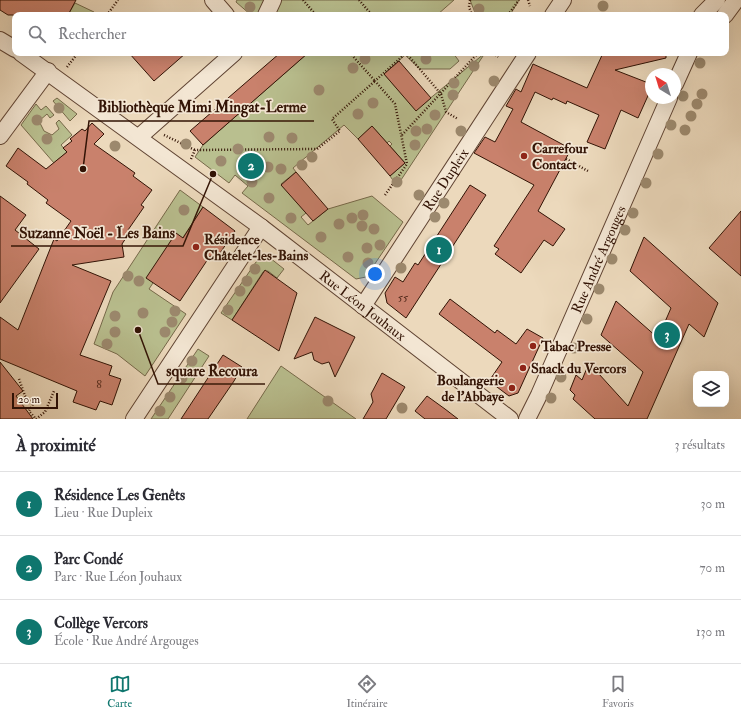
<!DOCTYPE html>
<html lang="fr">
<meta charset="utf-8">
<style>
body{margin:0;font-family:"IM FELL Double Pica",serif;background:#f2f2f3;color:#2b2b33}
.controls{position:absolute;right:12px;bottom:12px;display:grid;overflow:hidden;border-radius:8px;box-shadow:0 4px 16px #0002}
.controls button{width:36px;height:36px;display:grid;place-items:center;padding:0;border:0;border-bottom:1px solid #e1e1e2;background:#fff;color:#2b2b33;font:20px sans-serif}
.compass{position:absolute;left:645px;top:68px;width:36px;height:36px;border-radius:50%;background:#fff;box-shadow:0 4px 16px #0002;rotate:322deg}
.scale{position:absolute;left:12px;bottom:10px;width:46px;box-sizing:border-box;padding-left:4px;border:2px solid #321305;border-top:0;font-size:11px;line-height:14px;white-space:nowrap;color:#321305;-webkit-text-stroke:3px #f3e6d3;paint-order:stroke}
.you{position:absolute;left:375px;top:274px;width:14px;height:14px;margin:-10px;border:3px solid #fff;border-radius:50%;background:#1a73e8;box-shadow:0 0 0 6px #1a73e833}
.badge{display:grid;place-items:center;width:26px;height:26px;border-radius:50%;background:#0f766e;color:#fff;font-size:13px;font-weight:700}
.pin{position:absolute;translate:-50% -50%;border:2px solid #fff;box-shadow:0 1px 4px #0006}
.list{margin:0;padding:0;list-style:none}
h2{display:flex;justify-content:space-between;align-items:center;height:52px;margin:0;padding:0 16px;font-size:17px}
h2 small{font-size:13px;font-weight:400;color:#7c7c81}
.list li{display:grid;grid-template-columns:26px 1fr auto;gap:12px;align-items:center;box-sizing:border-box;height:64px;padding:0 16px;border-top:1px solid #e1e1e2}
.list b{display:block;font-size:15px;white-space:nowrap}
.list p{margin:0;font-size:13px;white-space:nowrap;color:#7c7c81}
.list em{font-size:13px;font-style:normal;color:#7c7c81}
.icon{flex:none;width:22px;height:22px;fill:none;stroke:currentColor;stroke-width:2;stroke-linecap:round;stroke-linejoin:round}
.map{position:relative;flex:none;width:741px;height:419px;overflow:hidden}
.search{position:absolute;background:#fff;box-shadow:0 4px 16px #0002;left:12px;right:12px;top:12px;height:44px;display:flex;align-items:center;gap:10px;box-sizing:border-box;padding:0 14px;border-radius:8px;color:#7c7c81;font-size:15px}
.sheet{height:244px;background:#fff}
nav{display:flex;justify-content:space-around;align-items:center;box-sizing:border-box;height:56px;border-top:1px solid #e1e1e2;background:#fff;font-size:11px;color:#7c7c81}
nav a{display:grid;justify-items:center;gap:2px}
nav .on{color:#0f766e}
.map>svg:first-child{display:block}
.green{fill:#b9bf8f;stroke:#76694a}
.building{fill:#c9816c;stroke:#321305}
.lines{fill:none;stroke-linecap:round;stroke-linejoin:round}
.minor-casing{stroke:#604433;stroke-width:18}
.path{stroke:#321305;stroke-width:2.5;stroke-dasharray:1 2;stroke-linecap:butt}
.minor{stroke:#f3e6d3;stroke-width:16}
.tree{fill:#9c896e}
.poi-dot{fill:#8f2418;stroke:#f3e6d3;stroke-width:1.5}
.labels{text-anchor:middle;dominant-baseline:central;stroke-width:3.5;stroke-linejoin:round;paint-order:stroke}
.number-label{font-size:12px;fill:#582e1f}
.poi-label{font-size:14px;font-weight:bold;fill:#321305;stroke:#f3e6d3;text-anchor:start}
.street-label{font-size:14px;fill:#321305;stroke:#f3e6d3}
.leader{fill:none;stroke:#321305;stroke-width:1.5}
.callout-dot{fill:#321305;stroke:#f3e6d3;stroke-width:1.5}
.callout-label{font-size:15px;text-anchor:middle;font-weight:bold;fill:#321305;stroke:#f3e6d3;stroke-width:3.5;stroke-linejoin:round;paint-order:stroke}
</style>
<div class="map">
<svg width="741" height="419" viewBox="0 0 741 419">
<rect width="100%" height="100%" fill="#ecd9bc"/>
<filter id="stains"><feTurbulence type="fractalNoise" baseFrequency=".005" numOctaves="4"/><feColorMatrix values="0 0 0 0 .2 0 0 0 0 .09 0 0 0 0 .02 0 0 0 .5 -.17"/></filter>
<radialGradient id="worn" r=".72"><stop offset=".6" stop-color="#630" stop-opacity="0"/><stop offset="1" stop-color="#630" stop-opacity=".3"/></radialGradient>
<g class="green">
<polygon points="237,0 454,0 437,15 251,15 236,2"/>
<polygon points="470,0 519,0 510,15 476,15"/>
<polygon points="75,3 94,12 96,15 68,15"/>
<polygon points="308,53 453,53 459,61 450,69 420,69 405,55 384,74 416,110 485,53 397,186 390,176 405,163 390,146 392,144 389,141 387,143 372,126 358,139 344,125 293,168 296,172 281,184 306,213 301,217 308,225 328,209 372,196 403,222 366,277 356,279 242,193 248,186 235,175 229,183 195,157 203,145"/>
<polygon points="57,98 77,114 70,121 53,101"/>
<polygon points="36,104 41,110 46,106 54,115 50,118 47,114 39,121 44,131 52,135 59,129 56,123 59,120 72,135 61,145 67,152 54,163 21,125"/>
<polygon points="180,190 203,207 149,289 186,314 145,376 117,354 94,344 113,292"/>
<polygon points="262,258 270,258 284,269 277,278 268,271 263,272 232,320 221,313 256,262"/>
<polygon points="198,349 209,356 168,419 151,419"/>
<polygon points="281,366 356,419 247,419"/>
</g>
<g class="building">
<polygon points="0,0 76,0 68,15 8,15 0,10"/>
<polygon points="129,53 186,53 154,81"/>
<polygon points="280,53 308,53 203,145 190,131"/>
<polygon points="603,53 666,53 666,58 615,70 651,84 651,89 638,118 621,110 605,149 587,142 599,115 567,101 566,104 553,98 552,100 535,92 521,122 571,149 538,211 565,229 553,246 544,240 521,273 495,254 499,249 494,246 534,185 474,153 485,137 495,142 513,109 506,106 516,89 521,92 533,64 587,88"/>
<polygon points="399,61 431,98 416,111 384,74"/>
<polygon points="92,123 104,134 94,144 135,173 133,176 152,190 141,205 144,207 128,230 130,232 122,244 124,257 72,265 111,281 80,355 112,366 109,375 121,379 112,405 100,401 96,410 73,402 77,391 0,359 0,317 18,330 54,239 57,241 71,221 46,203 48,200 27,184 28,182 6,166 18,148 46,169 67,152 63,148 72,141 70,139 82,129 85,131"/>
<polygon points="372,126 405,163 390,176 358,139"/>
<polygon points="296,172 328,209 313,221 281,185"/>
<polygon points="470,185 486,195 406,318 387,303 385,293 395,277 403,282 415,263 418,265"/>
<polygon points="0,196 26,215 15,230 39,249 0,303"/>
<polygon points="203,207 235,231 216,259 210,256 180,301 146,278 176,233 183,238"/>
<polygon points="741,211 741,276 709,248"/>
<polygon points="644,237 718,303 704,337 689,324 647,419 595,419 573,399 575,395 570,390 576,375 582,380 589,363 628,406 643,372 601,335 616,301 658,338 671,308 630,271"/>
<polygon points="265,270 297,293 279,351 232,320"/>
<polygon points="450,299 495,333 497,330 516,344 527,329 543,338 518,393 509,396 489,381 502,362 439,314"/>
<polygon points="315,317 355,337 335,377 329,362 322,364 314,360 312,352 294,359"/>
<polygon points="223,355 242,367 234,381 208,419 181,419"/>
<polygon points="0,362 23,391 16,396 33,419 0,419"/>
<polygon points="382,373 405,387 386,419 363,419 373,402 371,394"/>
<polygon points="427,396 445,409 458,419 425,419 415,411"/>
</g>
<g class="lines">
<g class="minor-casing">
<g id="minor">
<polyline points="213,0 226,15"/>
<polyline points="266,15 273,0"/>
<polyline points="553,15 563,0"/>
<polyline points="702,15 717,0"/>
<polyline points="725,15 736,0"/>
<polyline points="0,40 15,49"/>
<path id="s1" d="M 21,53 L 261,227 L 510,419"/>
<polyline points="675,84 689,53"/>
<polyline points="0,136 48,71"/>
<polyline points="139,137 234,53"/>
<path id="s2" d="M 363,306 L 528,53"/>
<polyline points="134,419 261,227"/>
<path id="s3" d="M 527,419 L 539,395 L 669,98"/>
</g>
</g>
<g class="path">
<polyline points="303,0 316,15"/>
<polyline points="359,0 372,15"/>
<polyline points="470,0 469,7 472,15"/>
<polyline points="528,0 530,6"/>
<polyline points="107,15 118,0"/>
<polyline points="508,15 519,0"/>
<polyline points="406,53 441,94 446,112 458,119"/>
<polyline points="493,53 498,57"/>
<polyline points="67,67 78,53"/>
<polyline points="164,135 195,150"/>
<polyline points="402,135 478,53"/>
<polyline points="191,159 195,150 317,149 340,131 332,119 375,81 350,53"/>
<polyline points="566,159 588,171"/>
<polyline points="385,195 407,164 395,104 375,81 406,53"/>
<polyline points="19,379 25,396 33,404 29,411 36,419"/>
<polyline points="36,419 45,412 54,391"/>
</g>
<use href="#minor" class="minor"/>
</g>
<g class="tree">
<circle cx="603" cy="6" r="5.5"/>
<circle cx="250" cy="7" r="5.5"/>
<circle cx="479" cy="9" r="5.5"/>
<circle cx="365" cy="59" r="5.5"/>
<circle cx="426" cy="59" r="5.5"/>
<circle cx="700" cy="63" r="5.5"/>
<circle cx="474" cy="66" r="5.5"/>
<circle cx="353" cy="68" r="5.5"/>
<circle cx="494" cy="81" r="5.5"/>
<circle cx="454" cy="83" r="5.5"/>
<circle cx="319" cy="90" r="5.5"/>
<circle cx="702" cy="94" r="5.5"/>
<circle cx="453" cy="95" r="5.5"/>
<circle cx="683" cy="96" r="5.5"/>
<circle cx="373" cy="103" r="5.5"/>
<circle cx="697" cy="104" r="5.5"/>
<circle cx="59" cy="108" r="5.5"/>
<circle cx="358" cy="114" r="5.5"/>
<circle cx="435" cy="115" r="5.5"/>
<circle cx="691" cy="116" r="5.5"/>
<circle cx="37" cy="120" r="5.5"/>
<circle cx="671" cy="125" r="5.5"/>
<circle cx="427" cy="129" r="5.5"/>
<circle cx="685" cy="130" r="5.5"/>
<circle cx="416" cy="131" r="5.5"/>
<circle cx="461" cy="131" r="5.5"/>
<circle cx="269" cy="137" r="5.5"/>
<circle cx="292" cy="138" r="5.5"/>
<circle cx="47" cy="139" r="5.5"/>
<circle cx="186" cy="144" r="5.5"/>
<circle cx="415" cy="145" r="5.5"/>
<circle cx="115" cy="146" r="5.5"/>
<circle cx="238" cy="149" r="5.5"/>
<circle cx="658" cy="154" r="5.5"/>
<circle cx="312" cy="157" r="5.5"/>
<circle cx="221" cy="161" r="5.5"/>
<circle cx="256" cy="162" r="5.5"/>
<circle cx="302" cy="165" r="5.5"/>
<circle cx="268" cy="167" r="5.5"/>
<circle cx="281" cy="169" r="5.5"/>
<circle cx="252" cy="182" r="5.5"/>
<circle cx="397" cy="182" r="5.5"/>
<circle cx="646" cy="183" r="5.5"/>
<circle cx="419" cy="195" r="5.5"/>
<circle cx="269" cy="198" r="5.5"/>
<circle cx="444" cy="203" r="5.5"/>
<circle cx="184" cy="210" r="5.5"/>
<circle cx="633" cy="213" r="5.5"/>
<circle cx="363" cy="215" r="5.5"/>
<circle cx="435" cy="217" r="5.5"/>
<circle cx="291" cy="218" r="5.5"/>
<circle cx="352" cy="218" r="5.5"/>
<circle cx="339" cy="224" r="5.5"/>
<circle cx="362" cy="226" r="5.5"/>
<circle cx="374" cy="229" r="5.5"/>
<circle cx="625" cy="230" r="5.5"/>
<circle cx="321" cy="237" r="5.5"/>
<circle cx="380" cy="245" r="5.5"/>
<circle cx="367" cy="248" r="5.5"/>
<circle cx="348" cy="257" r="5.5"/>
<circle cx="612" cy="259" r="5.5"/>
<circle cx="368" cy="263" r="5.5"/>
<circle cx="401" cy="268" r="5.5"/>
<circle cx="255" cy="269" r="5.5"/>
<circle cx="128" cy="276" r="5.5"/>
<circle cx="139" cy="281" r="5.5"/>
<circle cx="247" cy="281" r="5.5"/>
<circle cx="599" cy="289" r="5.5"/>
<circle cx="240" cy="291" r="5.5"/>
<circle cx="228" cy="310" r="5.5"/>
<circle cx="175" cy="311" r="5.5"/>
<circle cx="143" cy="313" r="5.5"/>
<circle cx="115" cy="316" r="5.5"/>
<circle cx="587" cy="319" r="5.5"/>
<circle cx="172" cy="322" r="5.5"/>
<circle cx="115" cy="332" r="5.5"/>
<circle cx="165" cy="332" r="5.5"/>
<circle cx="107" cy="344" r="5.5"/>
<circle cx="574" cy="348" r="5.5"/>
<circle cx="192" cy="361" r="5.5"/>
<circle cx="561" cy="377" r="5.5"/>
<circle cx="182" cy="378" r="5.5"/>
<circle cx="170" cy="397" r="5.5"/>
<circle cx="551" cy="398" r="5.5"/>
<circle cx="328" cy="401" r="5.5"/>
<circle cx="402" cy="408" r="5.5"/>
<circle cx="160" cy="411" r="5.5"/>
</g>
<g class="poi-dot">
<circle cx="524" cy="156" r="4"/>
<circle cx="196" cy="247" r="4"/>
<circle cx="533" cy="346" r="4"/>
<circle cx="523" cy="368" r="4"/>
<circle cx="512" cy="388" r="4"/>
</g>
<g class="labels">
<g class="number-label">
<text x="403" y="297">55</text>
<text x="99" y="384">8</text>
</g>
<g class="poi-label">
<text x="532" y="148">Carrefour<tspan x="532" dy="16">Contact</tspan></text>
<text x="204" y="239">Résidence<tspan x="204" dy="16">Châtelet-les-Bains</tspan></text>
<text x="541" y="346">Tabac Presse</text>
<text x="531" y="368">Snack du Vercors</text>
<text x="504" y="380" text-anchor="end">Boulangerie<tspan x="504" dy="16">de l'Abbaye</tspan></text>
</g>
<g class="street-label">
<text stroke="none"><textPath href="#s2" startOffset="151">Rue Dupleix</textPath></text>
<text stroke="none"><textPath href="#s3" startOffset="175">Rue André Argouges</textPath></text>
<text stroke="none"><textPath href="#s1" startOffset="425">Rue Léon Jouhaux</textPath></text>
</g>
</g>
<path class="leader" d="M83 169L89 121H314M213 174L183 246H11M138 330L158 384H265"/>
<g class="callout-dot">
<circle cx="83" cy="169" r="4"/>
<circle cx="213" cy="174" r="4"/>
<circle cx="138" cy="330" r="4"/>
</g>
<g class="callout-label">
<text x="202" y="112">Bibliothèque Mimi Mingat-Lerme</text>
<text x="97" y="238">Suzanne Noël - Les Bains</text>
<text x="212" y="376">square Recoura</text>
</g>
<rect width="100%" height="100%" filter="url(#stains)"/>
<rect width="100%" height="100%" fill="url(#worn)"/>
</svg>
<div class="controls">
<button><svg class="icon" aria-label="layers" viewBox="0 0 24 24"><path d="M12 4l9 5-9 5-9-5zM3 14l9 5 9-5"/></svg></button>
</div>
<svg class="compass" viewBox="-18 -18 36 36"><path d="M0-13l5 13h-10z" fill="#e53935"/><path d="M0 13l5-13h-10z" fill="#7c7c81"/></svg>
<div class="scale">20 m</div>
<div class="you"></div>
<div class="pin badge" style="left:439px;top:250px">1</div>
<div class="pin badge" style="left:251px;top:166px">2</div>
<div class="pin badge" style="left:667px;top:335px">3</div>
<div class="search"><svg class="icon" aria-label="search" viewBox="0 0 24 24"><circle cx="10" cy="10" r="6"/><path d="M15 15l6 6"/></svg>Rechercher</div>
</div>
<section class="sheet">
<h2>À proximité<small>3 résultats</small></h2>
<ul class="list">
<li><span class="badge">1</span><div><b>Résidence Les Genêts</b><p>Lieu · Rue Dupleix</p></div><em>30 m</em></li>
<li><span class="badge">2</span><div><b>Parc Condé</b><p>Parc · Rue Léon Jouhaux</p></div><em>70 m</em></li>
<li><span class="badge">3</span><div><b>Collège Vercors</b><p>École · Rue André Argouges</p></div><em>130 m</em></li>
</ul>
</section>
<nav>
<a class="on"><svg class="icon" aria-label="map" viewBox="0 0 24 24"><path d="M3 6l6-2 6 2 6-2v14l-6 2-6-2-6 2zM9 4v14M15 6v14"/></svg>Carte</a>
<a><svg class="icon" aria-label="directions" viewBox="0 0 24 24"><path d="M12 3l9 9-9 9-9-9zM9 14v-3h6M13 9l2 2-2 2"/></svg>Itinéraire</a>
<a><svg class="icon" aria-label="saved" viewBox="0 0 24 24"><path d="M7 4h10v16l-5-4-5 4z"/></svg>Favoris</a>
</nav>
